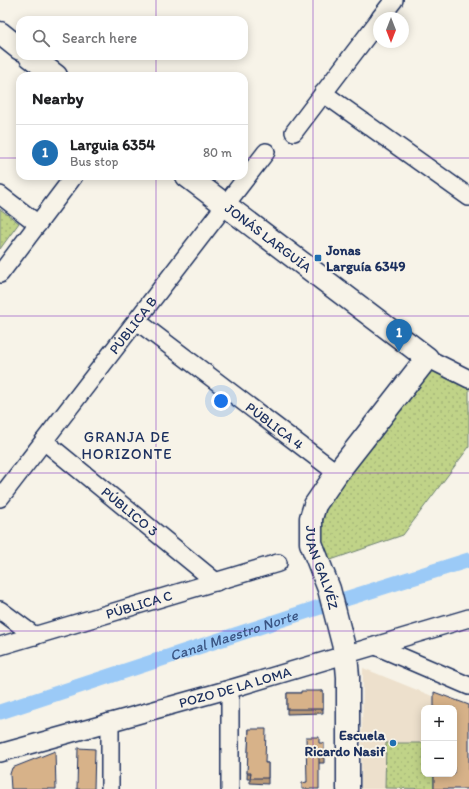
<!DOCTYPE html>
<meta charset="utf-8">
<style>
body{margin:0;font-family:Itim,sans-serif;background:#f2f2f2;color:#202124}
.controls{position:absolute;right:12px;bottom:12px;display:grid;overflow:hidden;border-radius:8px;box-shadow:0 2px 10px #0003}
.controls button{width:36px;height:36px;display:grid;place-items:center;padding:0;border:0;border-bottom:1px solid #e0e0e0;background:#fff;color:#202124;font:20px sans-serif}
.compass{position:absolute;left:373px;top:12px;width:36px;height:36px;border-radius:50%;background:#fff;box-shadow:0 2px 10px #0003;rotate:180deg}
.you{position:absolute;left:221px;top:401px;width:14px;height:14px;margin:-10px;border:3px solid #fff;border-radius:50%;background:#1a73e8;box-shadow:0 0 0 6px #1a73e833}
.badge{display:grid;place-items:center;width:26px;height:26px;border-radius:50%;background:#1f6fb2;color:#fff;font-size:13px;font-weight:700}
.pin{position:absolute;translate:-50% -33px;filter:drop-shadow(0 1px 2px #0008)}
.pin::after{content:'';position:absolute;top:21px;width:14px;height:12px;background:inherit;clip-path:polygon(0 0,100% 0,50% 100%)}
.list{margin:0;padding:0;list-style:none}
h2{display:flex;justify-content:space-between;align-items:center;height:52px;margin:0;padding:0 16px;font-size:17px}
h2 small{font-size:13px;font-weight:400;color:#757577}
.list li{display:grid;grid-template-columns:26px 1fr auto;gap:12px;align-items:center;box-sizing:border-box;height:56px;padding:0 16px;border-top:1px solid #e0e0e0}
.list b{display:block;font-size:15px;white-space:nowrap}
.list p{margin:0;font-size:13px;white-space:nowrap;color:#757577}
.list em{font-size:13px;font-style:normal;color:#757577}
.icon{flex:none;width:22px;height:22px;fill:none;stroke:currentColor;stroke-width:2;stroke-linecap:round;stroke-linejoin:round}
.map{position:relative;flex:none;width:469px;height:789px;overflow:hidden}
.search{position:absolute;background:#fff;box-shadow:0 2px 10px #0003;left:16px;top:16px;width:232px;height:44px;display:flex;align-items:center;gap:10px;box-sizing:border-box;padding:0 14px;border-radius:12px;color:#757577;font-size:15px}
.panel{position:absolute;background:#fff;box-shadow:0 2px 10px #0003;left:16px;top:72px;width:232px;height:108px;border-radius:12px}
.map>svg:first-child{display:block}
.built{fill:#ede0cc;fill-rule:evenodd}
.park{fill:url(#park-dots);stroke:#6e8173}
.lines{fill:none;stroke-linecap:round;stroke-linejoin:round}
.canal{stroke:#9bcaf7;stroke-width:15}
.minor-casing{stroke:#1b2f5e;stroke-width:20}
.secondary-casing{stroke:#1b2f5e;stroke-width:25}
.minor{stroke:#f7f3e8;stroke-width:17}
.secondary{stroke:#f7f3e8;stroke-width:22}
.wall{fill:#b99976;stroke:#1b2f5e}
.building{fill:#d7b289;stroke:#1b2f5e}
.grid{fill:none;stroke:#7b2cbf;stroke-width:1;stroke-opacity:0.55}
.poi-dot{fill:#1f6fb2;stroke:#f7f3e8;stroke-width:1.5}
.labels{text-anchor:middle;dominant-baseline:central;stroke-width:4;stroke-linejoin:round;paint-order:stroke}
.street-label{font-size:14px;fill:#1b2f5e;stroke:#f7f3e8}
.poi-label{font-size:14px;font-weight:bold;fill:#1b2f5e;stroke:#f7f3e8;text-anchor:start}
.neighbourhood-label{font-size:15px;letter-spacing:1px;fill:#1b2f5e;stroke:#f7f3e8}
.water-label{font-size:15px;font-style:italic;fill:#3b5684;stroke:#f7f3e8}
</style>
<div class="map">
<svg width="469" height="789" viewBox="0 0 469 789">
<defs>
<pattern id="park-dots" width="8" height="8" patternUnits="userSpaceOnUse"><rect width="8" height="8" fill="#c0d388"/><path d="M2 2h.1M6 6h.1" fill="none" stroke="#a4b578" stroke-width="1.8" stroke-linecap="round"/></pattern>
</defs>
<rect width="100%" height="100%" fill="#f7f3e8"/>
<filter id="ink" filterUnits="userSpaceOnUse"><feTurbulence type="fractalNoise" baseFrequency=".025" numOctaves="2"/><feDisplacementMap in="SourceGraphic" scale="8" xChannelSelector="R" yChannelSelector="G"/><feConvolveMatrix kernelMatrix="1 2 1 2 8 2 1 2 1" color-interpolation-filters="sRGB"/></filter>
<g filter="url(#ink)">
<path class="built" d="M 363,668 L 469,711 L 469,789 L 361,789 ZM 424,708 L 454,708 L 454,774 L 424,774 Z"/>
<g class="park">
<polygon points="0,209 19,223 0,249"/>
<polygon points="431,370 469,386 469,447 403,535 325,562 320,533 329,498"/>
<polygon points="386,743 424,743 424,774 434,774 434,789 385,788"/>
</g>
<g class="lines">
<path class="canal" id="s1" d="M 0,712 L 323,606 L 469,560"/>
<g class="minor-casing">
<g id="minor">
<polyline points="380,18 394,0"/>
<polyline points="323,93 469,197"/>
<polyline points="294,132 379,20"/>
<polyline points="0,195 38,224"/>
<polyline points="0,274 74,176"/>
<path id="s2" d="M 137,321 L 337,473"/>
<polyline points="427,358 469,379"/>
<path id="s3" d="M 44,441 L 216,582"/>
<path id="s4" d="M 0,498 L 266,152"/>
<polyline points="0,610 35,636"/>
<path id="s5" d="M 0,646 L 278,563"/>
<polyline points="376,646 469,686"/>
<polyline points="230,689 230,789"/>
<polyline points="110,722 110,789"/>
<path id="s6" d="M 0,753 L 230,689 L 469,618"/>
</g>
</g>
<g class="secondary-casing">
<g id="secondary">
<polyline points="0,33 20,49"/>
<polyline points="30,56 56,76"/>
<path id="s7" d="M 187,176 L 427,358 L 337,473 L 315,505 L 311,518 L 311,543 L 329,589 L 346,655 L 348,677 L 348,789"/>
</g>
</g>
<use href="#minor" class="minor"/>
<use href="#secondary" class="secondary"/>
</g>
<g class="wall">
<polygon points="323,691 323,713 287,714 287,693 301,693"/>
<polygon points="249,729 265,763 268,763 268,784 250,783 250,779 247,779"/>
<polygon points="319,743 324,757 324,763 319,763 307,782"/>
</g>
<g class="building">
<polygon points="301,691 323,691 323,709 287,709 287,693 301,693"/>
<polygon points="434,692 469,705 469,789 434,789 434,774 454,774 454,708 434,708"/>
<polygon points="249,729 266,729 265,763 268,763 268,778 250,778 251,773 247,773"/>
<polygon points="306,737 319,737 319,743 324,743 324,757 319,757 319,789 302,789 302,783 307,782"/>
<polygon points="78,748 95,749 94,789 77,789"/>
<polygon points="55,751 56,789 11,789 10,774 12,768"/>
</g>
</g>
<path class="grid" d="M 156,0 L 156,20M 313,0 L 313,789M 156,56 L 156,76M 0,158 L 20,158M 244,158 L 469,158M 156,176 L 156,789M 0,316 L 469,316M 0,473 L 469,473M 0,631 L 469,631"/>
<g class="poi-dot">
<rect x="314" y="254" width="8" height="8" rx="2"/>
<circle cx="393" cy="743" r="4"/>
</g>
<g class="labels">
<g class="street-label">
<text stroke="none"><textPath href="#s7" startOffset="102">JONÁS LARGUÍA</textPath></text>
<text stroke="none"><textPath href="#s4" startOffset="218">PÚBLICA B</textPath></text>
<text stroke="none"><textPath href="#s2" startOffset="173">PÚBLICA 4</textPath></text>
<text stroke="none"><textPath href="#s3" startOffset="111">PÚBLICO 3</textPath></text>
<text stroke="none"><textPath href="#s7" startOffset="551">JUAN GALVÉZ</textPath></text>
<text stroke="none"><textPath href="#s5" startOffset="145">PÚBLICA C</textPath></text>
<text stroke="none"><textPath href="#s6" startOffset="244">POZO DE LA LOMA</textPath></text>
</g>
<g class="poi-label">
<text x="326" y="250">Jonas<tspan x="326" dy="16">Larguía 6349</tspan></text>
<text x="385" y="735" text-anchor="end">Escuela<tspan x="385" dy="16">Ricardo Nasif</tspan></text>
</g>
<g class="neighbourhood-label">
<text x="127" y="437">GRANJA DE<tspan x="127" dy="17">HORIZONTE</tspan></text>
</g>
<g class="water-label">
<text stroke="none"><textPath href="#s1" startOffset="246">Canal Maestro Norte</textPath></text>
</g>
</g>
</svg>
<div class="controls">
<button>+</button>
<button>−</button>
</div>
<svg class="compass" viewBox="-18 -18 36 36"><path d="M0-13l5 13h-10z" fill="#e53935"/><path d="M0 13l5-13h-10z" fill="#757577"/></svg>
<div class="you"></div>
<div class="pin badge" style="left:399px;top:352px">1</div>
<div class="search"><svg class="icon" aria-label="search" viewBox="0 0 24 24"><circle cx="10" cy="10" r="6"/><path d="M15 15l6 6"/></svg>Search here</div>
<section class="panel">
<h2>Nearby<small></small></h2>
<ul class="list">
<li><span class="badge">1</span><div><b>Larguia 6354</b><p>Bus stop</p></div><em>80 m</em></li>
</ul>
</section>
</div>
